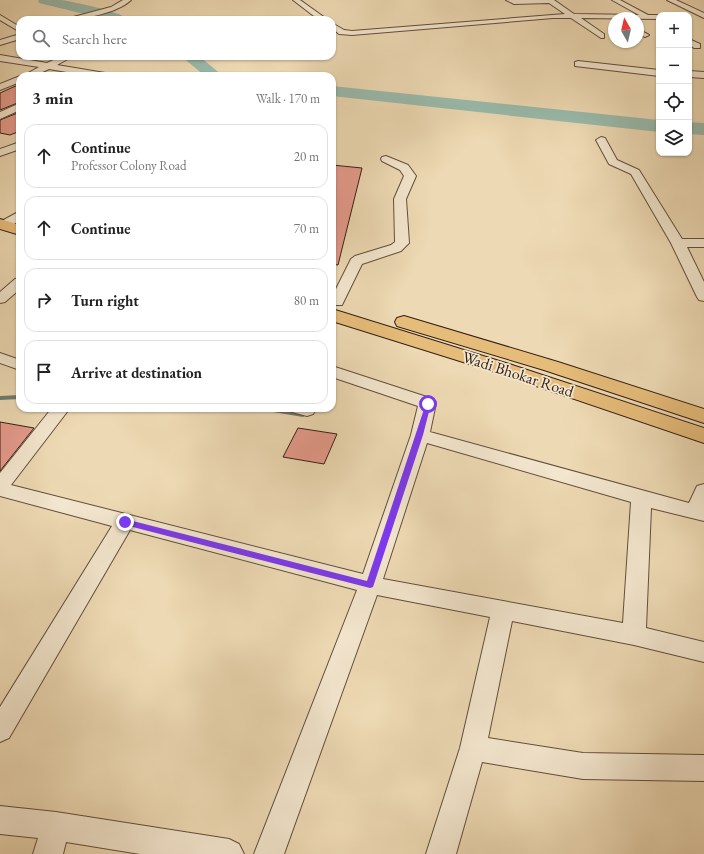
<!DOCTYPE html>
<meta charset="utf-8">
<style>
body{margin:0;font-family:"EB Garamond",serif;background:#f2f2f2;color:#222}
.controls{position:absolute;right:12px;top:12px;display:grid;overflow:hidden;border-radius:8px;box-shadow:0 1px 3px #0004}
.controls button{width:36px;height:36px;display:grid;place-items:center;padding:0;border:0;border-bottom:1px solid #e0e0e0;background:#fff;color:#222;font:20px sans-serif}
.compass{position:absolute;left:608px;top:12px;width:36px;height:36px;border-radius:50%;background:#fff;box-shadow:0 1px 3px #0004;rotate:352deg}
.stop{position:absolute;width:12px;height:12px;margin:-9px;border:3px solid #7c3aed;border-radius:50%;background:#fff}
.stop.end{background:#7c3aed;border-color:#fff;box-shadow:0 1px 4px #0008}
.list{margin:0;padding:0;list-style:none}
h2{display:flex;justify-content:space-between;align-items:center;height:52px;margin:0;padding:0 16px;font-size:17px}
h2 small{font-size:13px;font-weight:400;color:#767676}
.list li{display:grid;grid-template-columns:26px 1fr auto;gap:12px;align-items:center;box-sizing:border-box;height:64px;margin:0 8px 8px;padding:0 8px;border:1px solid #e0e0e0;border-radius:12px}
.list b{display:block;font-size:15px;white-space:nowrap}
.list p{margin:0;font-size:13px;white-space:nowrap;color:#767676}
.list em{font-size:13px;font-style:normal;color:#767676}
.icon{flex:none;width:22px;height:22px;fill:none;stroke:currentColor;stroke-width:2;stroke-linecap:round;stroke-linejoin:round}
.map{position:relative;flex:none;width:704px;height:854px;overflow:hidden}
.search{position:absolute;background:#fff;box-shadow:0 1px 3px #0004;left:16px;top:16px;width:320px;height:44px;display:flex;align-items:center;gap:10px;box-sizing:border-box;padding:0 14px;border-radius:12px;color:#767676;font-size:15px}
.panel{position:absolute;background:#fff;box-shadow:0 1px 3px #0004;left:16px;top:72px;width:320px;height:340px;border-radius:12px}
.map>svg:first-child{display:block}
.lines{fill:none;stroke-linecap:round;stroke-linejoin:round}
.stream{fill:#707c70;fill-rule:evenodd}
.river{fill:#99baac;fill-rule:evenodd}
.building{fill:#e69b8d;stroke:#331f15}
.minor-casing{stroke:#624e3c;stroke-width:2}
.major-casing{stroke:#331f15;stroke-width:2}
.minor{fill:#f3e6ce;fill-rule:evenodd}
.major{fill:#e6bc7a;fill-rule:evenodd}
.route{fill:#7c3aed}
.labels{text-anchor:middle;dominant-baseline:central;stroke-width:3.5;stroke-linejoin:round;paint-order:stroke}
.street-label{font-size:16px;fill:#331f15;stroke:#f3e6ce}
</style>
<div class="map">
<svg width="704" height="854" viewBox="0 0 704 854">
<rect width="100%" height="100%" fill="#edd9b3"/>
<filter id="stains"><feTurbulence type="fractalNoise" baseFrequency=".005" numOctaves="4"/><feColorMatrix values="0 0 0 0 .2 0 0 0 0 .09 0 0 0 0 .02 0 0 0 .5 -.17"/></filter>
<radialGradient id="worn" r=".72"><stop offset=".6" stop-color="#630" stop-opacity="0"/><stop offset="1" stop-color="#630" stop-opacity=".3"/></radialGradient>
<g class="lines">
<g class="stream">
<polygon points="20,395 20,399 0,400 0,396"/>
<polygon points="258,408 271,408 303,413 306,415 303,417 261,410"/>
</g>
<g class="river">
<path d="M 38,0 C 45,0 52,0 60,0 C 71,1 123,12 129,20 L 109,20 L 39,3 Z"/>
<polygon points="181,56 199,56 223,76 205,76"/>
<polygon points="332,86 659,120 659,132 332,96"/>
<polygon points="689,122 704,123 704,135 689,134"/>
</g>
</g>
<g class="building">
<polygon points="20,84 20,102 0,110 0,93"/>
<polygon points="20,112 20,131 10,135 0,133 0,120"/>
<polygon points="332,165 362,168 338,265 332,264"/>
<polygon points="0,422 34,428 0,471"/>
<polygon points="298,428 337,434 324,464 283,457"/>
</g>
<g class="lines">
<g class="minor-casing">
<g id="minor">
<path d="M 123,0 L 131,0 C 118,13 81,20 62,20 L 111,7 Z"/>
<polygon points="293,0 300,0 328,20 319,20"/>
<polygon points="506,0 554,0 574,14 639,15 612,0 620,0 648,15 660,15 659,19 581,18 604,34 604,38 601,38 571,18 553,18 352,35 339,34 332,28 332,23 344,30 352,31 565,14 549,3 514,4"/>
<polygon points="667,0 676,0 704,13 704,18"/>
<polygon points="0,15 20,27 20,32 0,20"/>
<polygon points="638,29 649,35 645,37 638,34"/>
<polygon points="20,34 20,39 0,45 0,40"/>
<polygon points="689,39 700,44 700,48 694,48 689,44"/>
<polygon points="0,55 47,63 62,56 73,56 57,65 105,73 109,76 90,76 49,69 34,76 23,76 39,67 0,61"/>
<polygon points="578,61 659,70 659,76 575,66 575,62"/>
<polygon points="689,71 704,72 704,78 689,77"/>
<polygon points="20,76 20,82 0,90 0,84"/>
<polygon points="20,103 20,110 0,119 0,112"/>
<polygon points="601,137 605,138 617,160 639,170 682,239 704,239 704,247 687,247 704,282 704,301 699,300 697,297 671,243 631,174 609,164 596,140"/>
<polygon points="20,142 20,149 0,156 0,149"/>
<polygon points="386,156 408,165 416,176 406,199 409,243 401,251 362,264 342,305 332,305 332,297 351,259 355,256 391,245 395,242 394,199 404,176 400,170 382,161 381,159 382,157"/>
<polygon points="20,211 20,220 8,228 0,228 0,222"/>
<polygon points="20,278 20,289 5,302 0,303 0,292 15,279"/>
<polygon points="0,353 20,360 20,370 0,363"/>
<path d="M 332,366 L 433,399 L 436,403 L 430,432 L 689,503 L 697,486 L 704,484 L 704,521 L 651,508 L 646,628 L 704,642 L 704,662 L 634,645 L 512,621 L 488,738 L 583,753 L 704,755 L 704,781 L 583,779 L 482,762 L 456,854 L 426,854 L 460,748 L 490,617 L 377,595 L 284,854 L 254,854 L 357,590 L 130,530 L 9,738 L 0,742 L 0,707 L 112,526 L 0,496 L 0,473 L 52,408 L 70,408 L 11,485 L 363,574 L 411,435 L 418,406 L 332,377 ZM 427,443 L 631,502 L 623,623 L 383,579 Z"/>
<polygon points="289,408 314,408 316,410 313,414 307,416 292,412"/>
<polygon points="0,806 56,812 229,839 239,844 244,854 140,854 66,842 63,854 33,854 38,838 0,834"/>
</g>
</g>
<g class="major-casing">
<g id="major">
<polygon points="0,219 20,225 20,235 0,229"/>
<polygon points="332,309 509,364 704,428 704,443 495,372 332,321"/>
<polygon points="404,316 558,362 704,409 704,423 544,370 397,326 395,322 397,318"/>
</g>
</g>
<use href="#minor" class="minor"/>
<use href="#major" class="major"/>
</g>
<polygon class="route" points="426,403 431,404 423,435 373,587 370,588 125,525 122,522 125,519 367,581"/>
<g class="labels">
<g class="street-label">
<text transform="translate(518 374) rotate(18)">Wadi Bhokar Road</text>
</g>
</g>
<rect width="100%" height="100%" filter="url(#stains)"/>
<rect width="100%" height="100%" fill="url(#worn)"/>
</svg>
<div class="controls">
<button>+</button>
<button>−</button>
<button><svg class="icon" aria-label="locate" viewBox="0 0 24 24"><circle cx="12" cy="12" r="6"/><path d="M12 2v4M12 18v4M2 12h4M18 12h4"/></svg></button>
<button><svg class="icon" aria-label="layers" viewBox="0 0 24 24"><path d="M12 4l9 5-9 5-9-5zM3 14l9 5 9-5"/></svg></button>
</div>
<svg class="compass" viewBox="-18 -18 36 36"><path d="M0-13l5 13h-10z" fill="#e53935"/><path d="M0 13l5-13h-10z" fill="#767676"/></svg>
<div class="stop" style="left:428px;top:404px"></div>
<div class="stop end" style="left:125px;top:522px"></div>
<div class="search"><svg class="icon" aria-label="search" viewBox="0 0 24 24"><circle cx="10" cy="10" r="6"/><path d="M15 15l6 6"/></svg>Search here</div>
<section class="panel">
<h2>3 min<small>Walk · 170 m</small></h2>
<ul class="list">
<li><svg class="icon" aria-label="ahead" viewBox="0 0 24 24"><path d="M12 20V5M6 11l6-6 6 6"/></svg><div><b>Continue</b><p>Professor Colony Road</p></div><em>20 m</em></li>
<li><svg class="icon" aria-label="ahead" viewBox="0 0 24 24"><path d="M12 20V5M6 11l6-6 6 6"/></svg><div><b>Continue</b></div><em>70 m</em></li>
<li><svg class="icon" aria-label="right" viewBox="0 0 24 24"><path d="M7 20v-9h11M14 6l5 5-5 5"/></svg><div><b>Turn right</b></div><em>80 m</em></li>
<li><svg class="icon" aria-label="arrive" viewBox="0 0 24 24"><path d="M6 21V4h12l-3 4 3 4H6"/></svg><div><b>Arrive at destination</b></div></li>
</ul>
</section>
</div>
